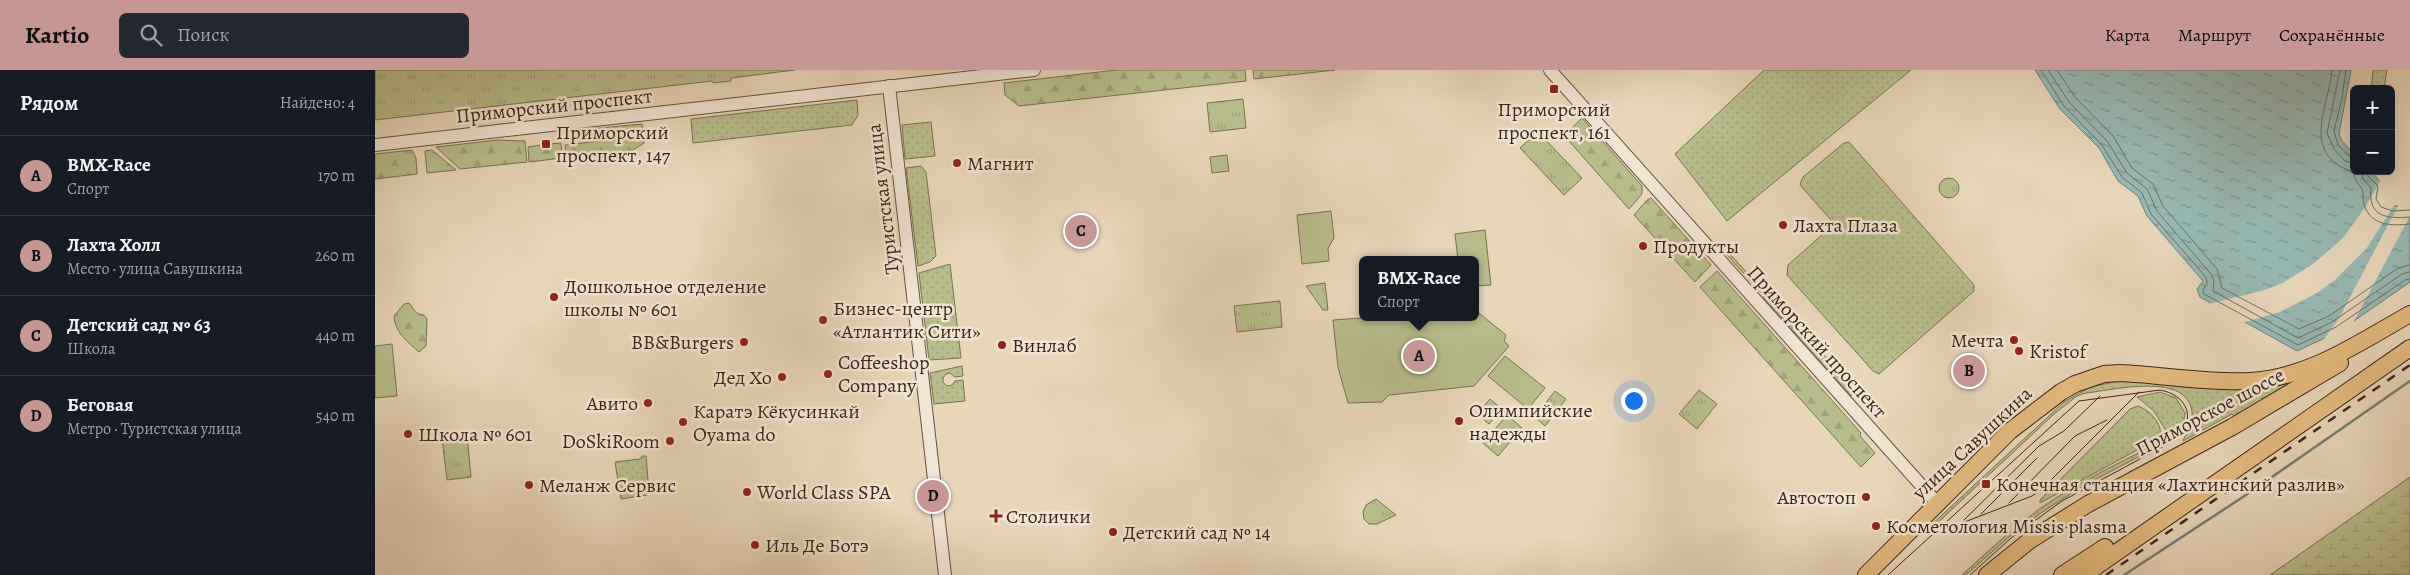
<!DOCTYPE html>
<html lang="ru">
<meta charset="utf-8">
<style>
body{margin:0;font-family:Alegreya,serif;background:#242831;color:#f1f3f6}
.controls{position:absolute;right:15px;top:15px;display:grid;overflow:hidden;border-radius:8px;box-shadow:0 5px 20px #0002}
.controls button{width:45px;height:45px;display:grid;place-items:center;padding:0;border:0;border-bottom:1px solid #363941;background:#171b24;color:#f1f3f6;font:25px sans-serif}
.you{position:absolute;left:1258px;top:330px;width:18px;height:18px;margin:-12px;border:4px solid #fff;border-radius:50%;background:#1a73e8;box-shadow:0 0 0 8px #1a73e833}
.badge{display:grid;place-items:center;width:32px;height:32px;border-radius:50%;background:#c59692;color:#111;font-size:16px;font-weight:700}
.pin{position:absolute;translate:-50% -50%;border:2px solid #fff;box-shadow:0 1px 5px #0006}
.popup{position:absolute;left:984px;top:186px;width:120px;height:65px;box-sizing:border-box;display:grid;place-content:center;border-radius:8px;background:#171b24;filter:drop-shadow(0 1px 4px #0005);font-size:16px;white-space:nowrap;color:#9ea1a6}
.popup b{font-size:19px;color:#f1f3f6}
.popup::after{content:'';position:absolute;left:50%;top:100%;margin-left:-10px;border:10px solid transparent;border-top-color:#171b24}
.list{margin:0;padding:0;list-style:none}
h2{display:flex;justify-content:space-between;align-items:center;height:65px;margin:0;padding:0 20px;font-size:21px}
h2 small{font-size:16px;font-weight:400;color:#9ea1a6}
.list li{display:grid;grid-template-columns:32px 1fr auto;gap:15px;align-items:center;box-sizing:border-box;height:80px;padding:0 20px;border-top:1px solid #363941}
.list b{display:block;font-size:19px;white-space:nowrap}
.list p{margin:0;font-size:16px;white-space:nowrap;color:#9ea1a6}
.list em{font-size:16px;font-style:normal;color:#9ea1a6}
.icon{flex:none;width:28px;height:28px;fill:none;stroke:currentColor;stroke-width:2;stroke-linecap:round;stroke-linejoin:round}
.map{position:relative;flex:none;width:2035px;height:505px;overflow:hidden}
header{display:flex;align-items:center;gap:30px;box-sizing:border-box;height:70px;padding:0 25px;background:#c59692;color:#111}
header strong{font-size:24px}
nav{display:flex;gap:28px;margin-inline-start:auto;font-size:18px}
.search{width:350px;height:45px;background:#242831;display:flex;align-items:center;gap:12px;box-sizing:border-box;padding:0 18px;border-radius:8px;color:#9ea1a6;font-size:19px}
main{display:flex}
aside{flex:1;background:#171b24}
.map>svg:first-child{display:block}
.grass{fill:url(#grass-dots);stroke:#7b7252}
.forest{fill:url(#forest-firs);stroke:#7b7252}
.wetland{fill:url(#wetland-marsh);stroke:#7b7252}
.park{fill:url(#park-tufts);stroke:#7b7252}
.pitch{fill:#b9bd8d;stroke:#7b7252}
.water{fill:url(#water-ripples);stroke:#737e75}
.pier{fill:#e8d6bb}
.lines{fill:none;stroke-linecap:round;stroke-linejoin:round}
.shore{stroke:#6a7066;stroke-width:1}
.stream{stroke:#737e75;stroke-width:2.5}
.minor-casing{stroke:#685241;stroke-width:14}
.major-casing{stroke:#3d2618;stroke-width:18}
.minor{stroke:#f0e4d3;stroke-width:12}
.major{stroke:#e4bb7e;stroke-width:16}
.tram{stroke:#3d2618;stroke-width:1}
.rail{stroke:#3d2618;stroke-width:2.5;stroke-dasharray:9 9;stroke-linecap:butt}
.poi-dot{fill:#8f2418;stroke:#f0e4d3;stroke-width:2}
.labels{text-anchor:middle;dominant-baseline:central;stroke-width:5;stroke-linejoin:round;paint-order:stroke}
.street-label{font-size:20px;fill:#3d2618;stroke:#f0e4d3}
.poi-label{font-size:20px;fill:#3d2618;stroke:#f0e4d3;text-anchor:start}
</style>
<header>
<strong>Kartio</strong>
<div class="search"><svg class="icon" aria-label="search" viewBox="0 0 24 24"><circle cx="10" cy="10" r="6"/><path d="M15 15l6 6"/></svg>Поиск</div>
<nav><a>Карта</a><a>Маршрут</a><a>Сохранённые</a></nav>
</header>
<main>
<aside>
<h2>Рядом<small>Найдено: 4</small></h2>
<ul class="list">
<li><span class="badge">A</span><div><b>BMX-Race</b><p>Спорт</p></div><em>170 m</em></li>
<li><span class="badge">B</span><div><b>Лахта Холл</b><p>Место · улица Савушкина</p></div><em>260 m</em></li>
<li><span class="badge">C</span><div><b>Детский сад № 63</b><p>Школа</p></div><em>440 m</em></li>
<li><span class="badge">D</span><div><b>Беговая</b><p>Метро · Туристская улица</p></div><em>540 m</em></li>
</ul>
</aside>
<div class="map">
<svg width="2035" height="505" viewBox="0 0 2035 505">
<defs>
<pattern id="grass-dots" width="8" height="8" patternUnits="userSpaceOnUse" patternTransform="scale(1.25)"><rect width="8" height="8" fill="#b9bd8d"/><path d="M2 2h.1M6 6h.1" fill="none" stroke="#a0a279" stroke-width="1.8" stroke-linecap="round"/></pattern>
<pattern id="forest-firs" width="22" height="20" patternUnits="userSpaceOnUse" patternTransform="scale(1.25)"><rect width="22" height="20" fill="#b9bd8d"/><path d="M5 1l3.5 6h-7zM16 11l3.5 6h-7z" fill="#a0a279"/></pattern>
<pattern id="wetland-marsh" width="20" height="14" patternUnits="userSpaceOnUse" patternTransform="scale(1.25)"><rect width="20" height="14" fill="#b9bd8d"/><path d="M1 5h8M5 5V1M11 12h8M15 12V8" fill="none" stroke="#a0a279"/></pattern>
<pattern id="park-tufts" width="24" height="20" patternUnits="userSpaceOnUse" patternTransform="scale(1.25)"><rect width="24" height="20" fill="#b9bd8d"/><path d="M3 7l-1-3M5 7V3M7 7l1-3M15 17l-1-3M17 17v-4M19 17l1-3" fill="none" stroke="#a0a279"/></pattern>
<pattern id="water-ripples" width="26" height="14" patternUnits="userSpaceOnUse" patternTransform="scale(1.25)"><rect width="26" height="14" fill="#97b9b3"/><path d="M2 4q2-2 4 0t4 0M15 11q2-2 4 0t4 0" fill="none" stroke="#7c9691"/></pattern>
</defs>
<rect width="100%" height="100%" fill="#e8d6bb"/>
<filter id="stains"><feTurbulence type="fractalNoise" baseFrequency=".004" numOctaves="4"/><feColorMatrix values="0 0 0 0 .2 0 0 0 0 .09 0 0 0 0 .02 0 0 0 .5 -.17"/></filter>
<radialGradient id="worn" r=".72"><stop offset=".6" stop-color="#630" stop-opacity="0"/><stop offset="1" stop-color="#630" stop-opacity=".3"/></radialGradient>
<g class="grass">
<polygon points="1389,0 1536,0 1352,151 1300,84"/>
<polygon points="1998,0 2012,0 2009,19 1996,19"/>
<polygon points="482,30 483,45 477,55 318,73 316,49"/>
<polygon points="556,52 560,86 530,89 527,55"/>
<polygon points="267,54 268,62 189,71 189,67 215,59"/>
<polygon points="1474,72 1599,215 1599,221 1504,304 1498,301 1412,205 1413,195 1457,156 1456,150 1425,115 1428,107 1469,73"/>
<polygon points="546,96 551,102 561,186 555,192 543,196 531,98"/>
<polygon points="1345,173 1393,226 1395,225 1481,321 1476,326 1388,227 1389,226 1343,175"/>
<polygon points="575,194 586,288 554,290 544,203"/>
<polygon points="587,296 588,306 580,307 575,303 571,304 568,308 568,312 572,316 577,315 580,311 588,310 590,331 559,334 555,303"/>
<path d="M 1744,311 L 1916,311 L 1917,313 L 1859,346 L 1857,344 L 1808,371 C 1810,365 1816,358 1817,350 C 1822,299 1739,320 1711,323 L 1702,326 L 1679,344 L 1556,459 L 1554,457 L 1689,332 L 1715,317 Z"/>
<polygon points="1785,322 1801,328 1810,343 1808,356 1793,364 1779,341 1762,327"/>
<path d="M 1763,336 C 1774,340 1790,355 1784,368 L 1665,433 L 1665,430 L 1755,339 Z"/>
<path d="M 1805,362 L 1794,371 L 1708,416 L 1666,443 L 1635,466 L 1591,505 L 1587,505 C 1612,482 1636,460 1663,440 C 1707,409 1757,387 1805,362 Z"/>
<polygon points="267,386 271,386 274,422 272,425 246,429 240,392 265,389"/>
</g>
<g class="forest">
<polygon points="741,0 870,0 871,11 644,36 630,25 629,13"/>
<polygon points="878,0 960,0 879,9"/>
<polygon points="1207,48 1267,116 1267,124 1254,139 1194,71 1197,58"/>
<polygon points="268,66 269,73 258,80 191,88 190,75"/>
<polygon points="123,70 150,71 152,92 85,99 61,77"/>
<polygon points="186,73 187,88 154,92 153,77 165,75 166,79 175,78 175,74"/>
<polygon points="37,80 41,88 42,104 0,109 0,84"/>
<polygon points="57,80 81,100 52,103 50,81"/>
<polygon points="1276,128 1336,195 1320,212 1259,145 1272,130"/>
<polygon points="1342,201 1486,363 1485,366 1500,383 1486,397 1325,217"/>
<path d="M 34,233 C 40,240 39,244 49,245 L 52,249 L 51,276 L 44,282 C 32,271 20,263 19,246 L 29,234 Z"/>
</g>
<polygon class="wetland" points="2035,407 2035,505 1895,505"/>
<g class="park">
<polygon points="0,0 420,0 356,8 356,11 338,13 337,11 0,50"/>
<polygon points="868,29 871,58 835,62 832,33"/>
<polygon points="1163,62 1207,108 1189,125 1145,78"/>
<polygon points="852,85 854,101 837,103 835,87"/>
<circle cx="1574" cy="118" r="10"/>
<polygon points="950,213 953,240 948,240 931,216"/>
<polygon points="905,231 907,257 862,262 859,236"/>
<polygon points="1324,320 1342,334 1322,359 1304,344"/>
<polygon points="1180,321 1191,329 1170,356 1160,347"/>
<polygon points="92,365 96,407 72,410 67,368"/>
<polygon points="1001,429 1021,445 1002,454 994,454 989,449 988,442 991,435"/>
</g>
<g class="pitch">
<polygon points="956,141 959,168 953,178 954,191 927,194 922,145"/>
<polygon points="1110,160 1116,215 1100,216 1100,190 1083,190 1080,164"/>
<polygon points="1100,240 1131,265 1129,271 1134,276 1099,316 1014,325 1007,332 973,333 963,297 958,250 1001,247 1100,247"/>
<polygon points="17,274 22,326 0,328 0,276"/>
<polygon points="1130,286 1170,318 1153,339 1113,306"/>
<polygon points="1115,329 1127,339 1114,354 1102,344"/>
<polygon points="1132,345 1147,358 1123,386 1108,373"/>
</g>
<polygon class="water" points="1660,0 1976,0 1964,64 1967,71 1979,84 1979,101 1996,101 2008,115 2007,131 2018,136 2035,135 2035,212 1963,262 1922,281 1825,227 1822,219 1828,211 1772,146 1763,126 1743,111 1724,78 1685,39"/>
<g class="pier">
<polygon points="2006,109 2011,114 2010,130 2020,134 1991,179 1960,210 1942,223 1905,242 1867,253 1833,234 1890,220 1908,213 1938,194 1968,168 1991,136"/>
<polygon points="2035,133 2035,146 1977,255 1946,273 1964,248 2024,134"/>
</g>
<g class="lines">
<g class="shore">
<polyline points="1666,0 1689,36 1727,75 1747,107 1767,123 1776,144 1831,207 1832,213 1828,220 1829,224 1923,275 1961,257 2030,210 2035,209"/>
<polyline points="1673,0 1694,32 1732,71 1752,103 1772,119 1782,141 1836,204 1839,211 1838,221 1923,268 1957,252 2027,204 2035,202"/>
<polyline points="1682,0 1700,27 1738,66 1757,98 1778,114 1788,136 1842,199 1847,218 1924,259 1954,246 2023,198 2035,195"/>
<path d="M 1957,0 C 1953,39 1925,84 1978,102 C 1980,110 1983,113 1987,119 C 1989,123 1987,130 1989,134 C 1995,156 2017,156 2035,154"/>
<polyline points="1965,0 1952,63 1959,79 1970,91 1979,93"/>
<polyline points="1971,0 1967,28 1959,61 1963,75 1974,86 1979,87"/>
<path d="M 1986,101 L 1988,109 L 1996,118 C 1993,147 2011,149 2035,147"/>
<polyline points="1992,101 1993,106 2003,116 2001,129 2006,137 2018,141 2035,140"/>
</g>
<polyline class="stream" points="1749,505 1874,423 2035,311"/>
<g class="minor-casing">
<g id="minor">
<polyline points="1175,0 1562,433"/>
<polyline points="514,16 570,505"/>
<polyline points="0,75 659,0"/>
</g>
</g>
<g class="major-casing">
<g id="major">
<path d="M 1491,505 L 1635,361 L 1686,322 L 1700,314 L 1729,304 L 1745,303 C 1788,305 1832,313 1875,311 C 1934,308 1985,272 2035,244"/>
<polyline points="1612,505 1654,471 1713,434 1857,357 1965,293"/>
<polyline points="1687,505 1730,477"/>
<polyline points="1709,505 2035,278"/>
</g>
</g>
<use href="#minor" class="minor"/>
<use href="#major" class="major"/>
<g class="tram">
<polyline points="1634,433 1700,366 1732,350"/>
<polyline points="1606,444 1662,388"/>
<polyline points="1589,450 1664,376 1689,361 1725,326"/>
<polyline points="1561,463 1657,426 1666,420 1764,322"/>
<path d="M 1513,505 L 1704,331 L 1785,320 C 1812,325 1822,348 1802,369 L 1687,431 L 1636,468 L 1595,505"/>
</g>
<polyline class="rail" points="1731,505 2035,295"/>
</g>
<g class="poi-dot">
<rect x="1174" y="14" width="10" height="10" rx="2.5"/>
<rect x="166" y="69" width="10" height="10" rx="2.5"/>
<circle cx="582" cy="93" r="5"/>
<circle cx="1408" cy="155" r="5"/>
<circle cx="1268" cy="176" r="5"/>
<circle cx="179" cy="227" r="5"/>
<circle cx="448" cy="250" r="5"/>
<circle cx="1639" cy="270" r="5"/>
<circle cx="369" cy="272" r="5"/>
<circle cx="627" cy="275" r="5"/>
<circle cx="1644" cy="281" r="5"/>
<circle cx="453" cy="304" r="5"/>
<circle cx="407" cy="307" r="5"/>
<circle cx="273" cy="333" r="5"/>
<circle cx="1084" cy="351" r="5"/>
<circle cx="308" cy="352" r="5"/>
<circle cx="33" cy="364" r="5"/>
<circle cx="295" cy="371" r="5"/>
<rect x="1606" y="409" width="10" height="10" rx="2.5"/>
<circle cx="154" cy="415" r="5"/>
<circle cx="372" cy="422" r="5"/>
<circle cx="1491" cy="427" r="5"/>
<path d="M618.5 438.5h5v5h5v5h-5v5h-5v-5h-5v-5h5z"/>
<circle cx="1501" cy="456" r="5"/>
<circle cx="738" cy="462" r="5"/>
<circle cx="380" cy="475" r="5"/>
</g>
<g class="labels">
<g class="street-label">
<text transform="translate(179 36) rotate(-6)">Приморский проспект</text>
<text transform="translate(508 129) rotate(-97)">Туристская улица</text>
<text transform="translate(1442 272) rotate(48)">Приморский проспект</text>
<text transform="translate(1835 342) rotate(-28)">Приморское шоссе</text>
<text transform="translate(1597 373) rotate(-43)">улица Савушкина</text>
</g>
<g class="poi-label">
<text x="1179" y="39" text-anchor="middle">Приморский<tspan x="1179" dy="23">проспект, 161</tspan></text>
<text x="181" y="62">Приморский<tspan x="181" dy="23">проспект, 147</tspan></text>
<text x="592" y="93">Магнит</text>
<text x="1418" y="155">Лахта Плаза</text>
<text x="1278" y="176">Продукты</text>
<text x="189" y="216">Дошкольное отделение<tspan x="189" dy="23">школы № 601</tspan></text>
<text x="458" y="238">Бизнес-центр<tspan x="458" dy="23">«Атлантик Сити»</tspan></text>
<text x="1629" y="270" text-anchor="end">Мечта</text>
<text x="359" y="272" text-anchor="end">BB&amp;Burgers</text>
<text x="637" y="275">Винлаб</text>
<text x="1654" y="281">Kristof</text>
<text x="463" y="292">Coffeeshop<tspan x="463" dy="23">Company</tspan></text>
<text x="397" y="307" text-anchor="end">Дед Хо</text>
<text x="263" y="333" text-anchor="end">Авито</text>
<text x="1094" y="340">Олимпийские<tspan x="1094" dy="23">надежды</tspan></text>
<text x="318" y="341">Каратэ Кёкусинкай<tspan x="318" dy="23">Oyama do</tspan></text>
<text x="43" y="364">Школа № 601</text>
<text x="285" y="371" text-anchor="end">DoSkiRoom</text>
<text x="1621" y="414">Конечная станция «Лахтинский разлив»</text>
<text x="164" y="415">Меланж Сервис</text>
<text x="382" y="422">World Class SPA</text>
<text x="1481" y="427" text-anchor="end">Автостоп</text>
<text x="631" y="446">Столички</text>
<text x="1511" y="456">Косметология Missis plasma</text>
<text x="748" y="462">Детский сад № 14</text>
<text x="390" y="475">Иль Де Ботэ</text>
</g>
</g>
<rect width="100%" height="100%" filter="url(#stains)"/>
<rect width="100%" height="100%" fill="url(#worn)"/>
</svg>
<div class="controls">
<button>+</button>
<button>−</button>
</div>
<div class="you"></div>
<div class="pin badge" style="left:1044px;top:286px">A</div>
<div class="popup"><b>BMX-Race</b>Спорт</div>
<div class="pin badge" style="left:1594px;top:301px">B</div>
<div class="pin badge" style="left:706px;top:161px">C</div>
<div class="pin badge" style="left:558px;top:426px">D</div>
</div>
</main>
